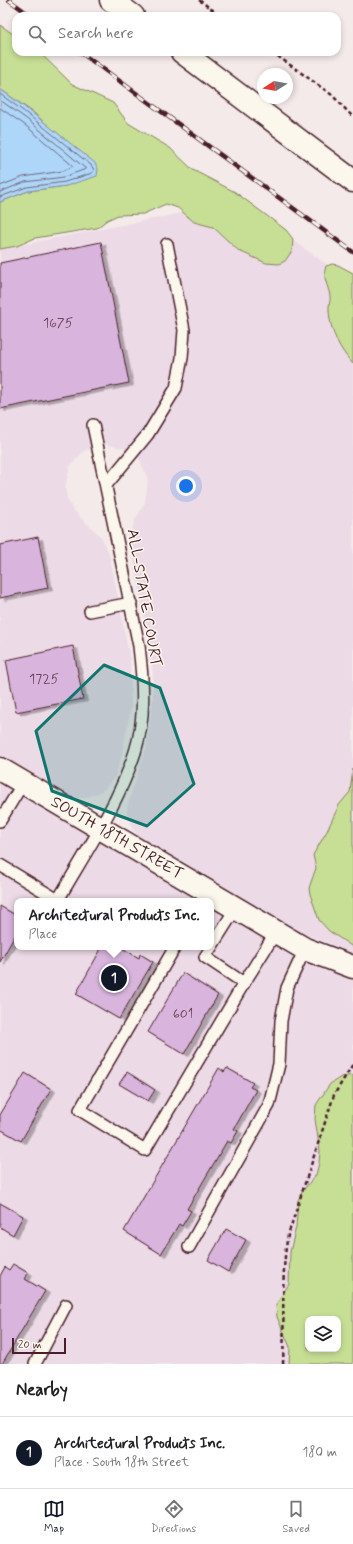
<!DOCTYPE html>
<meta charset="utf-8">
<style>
body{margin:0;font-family:Mynerve,sans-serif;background:#f2f2f2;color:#202124}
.controls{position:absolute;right:12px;bottom:12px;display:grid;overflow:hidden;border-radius:8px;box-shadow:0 2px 6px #0003}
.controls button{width:36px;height:36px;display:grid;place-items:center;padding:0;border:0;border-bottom:1px solid #e0e0e0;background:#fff;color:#202124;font:20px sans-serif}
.compass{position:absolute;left:257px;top:68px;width:36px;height:36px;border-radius:50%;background:#fff;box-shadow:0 2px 6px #0003;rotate:259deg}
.scale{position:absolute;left:12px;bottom:10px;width:54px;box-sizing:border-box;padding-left:4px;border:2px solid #4a1f2b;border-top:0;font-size:11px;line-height:14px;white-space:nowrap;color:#4a1f2b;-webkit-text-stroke:3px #fbf7ec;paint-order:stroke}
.you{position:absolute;left:186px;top:486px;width:14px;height:14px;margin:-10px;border:3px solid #fff;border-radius:50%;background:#1a73e8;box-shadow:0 0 0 6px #1a73e833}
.badge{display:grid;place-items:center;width:26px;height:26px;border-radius:50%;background:#111827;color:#fff;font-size:13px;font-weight:700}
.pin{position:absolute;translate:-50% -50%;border:2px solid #fff;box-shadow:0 1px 4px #0006}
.popup{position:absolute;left:14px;top:898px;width:200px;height:52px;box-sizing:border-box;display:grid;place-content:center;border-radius:8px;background:#fff;filter:drop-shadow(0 1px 3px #0005);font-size:13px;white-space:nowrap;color:#757577}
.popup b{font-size:15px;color:#202124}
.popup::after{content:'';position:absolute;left:50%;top:100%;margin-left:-8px;border:8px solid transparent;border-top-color:#fff}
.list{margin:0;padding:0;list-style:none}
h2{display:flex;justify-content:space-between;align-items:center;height:52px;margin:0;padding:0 16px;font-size:17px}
h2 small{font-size:13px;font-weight:400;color:#757577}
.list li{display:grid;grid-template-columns:26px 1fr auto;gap:12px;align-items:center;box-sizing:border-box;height:72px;padding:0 16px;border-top:1px solid #e0e0e0}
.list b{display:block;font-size:15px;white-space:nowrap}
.list p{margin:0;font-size:13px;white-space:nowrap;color:#757577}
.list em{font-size:13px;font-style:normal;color:#757577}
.icon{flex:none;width:22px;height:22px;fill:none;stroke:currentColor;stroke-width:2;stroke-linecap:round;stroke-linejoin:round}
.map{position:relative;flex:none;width:353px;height:1364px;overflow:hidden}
.search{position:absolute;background:#fff;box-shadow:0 2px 6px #0003;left:12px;right:12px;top:12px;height:44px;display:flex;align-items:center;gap:10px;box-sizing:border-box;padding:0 14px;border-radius:12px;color:#757577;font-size:15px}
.sheet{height:124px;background:#fff}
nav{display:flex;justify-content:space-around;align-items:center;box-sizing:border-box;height:56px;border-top:1px solid #e0e0e0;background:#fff;font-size:11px;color:#757577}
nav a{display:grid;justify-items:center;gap:2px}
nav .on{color:#111827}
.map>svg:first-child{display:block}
.built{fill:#ecdae6;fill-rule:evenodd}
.green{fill:#c6df95;stroke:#887f60;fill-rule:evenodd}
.water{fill:#add6f8;stroke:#858da6}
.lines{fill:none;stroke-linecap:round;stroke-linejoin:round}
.shore{stroke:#72687d;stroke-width:1}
.building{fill:#d9b5de;stroke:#4a1f2b;filter:url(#shadow)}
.lane-casing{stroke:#4a1f2b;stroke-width:14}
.street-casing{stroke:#4a1f2b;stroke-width:25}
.path{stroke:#4a1f2b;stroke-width:2.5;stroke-dasharray:4 3;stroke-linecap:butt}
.lane{stroke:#fbf7ec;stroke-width:11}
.street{stroke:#fbf7ec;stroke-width:22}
.rail-casing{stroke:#4a1f2b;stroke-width:4.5}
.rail{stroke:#fbf7ec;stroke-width:3;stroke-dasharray:9;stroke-linecap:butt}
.marked{fill:#0f766e;fill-opacity:0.2;stroke:#0f766e;stroke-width:3;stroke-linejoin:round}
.labels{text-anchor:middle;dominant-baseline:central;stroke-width:3;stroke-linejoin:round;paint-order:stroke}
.number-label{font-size:14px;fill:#6e4458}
.street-label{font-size:16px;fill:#4a1f2b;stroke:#fbf7ec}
</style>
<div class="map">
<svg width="353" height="1364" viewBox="0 0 353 1364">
<defs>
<filter id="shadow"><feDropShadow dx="4.5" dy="2.5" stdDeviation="0" flood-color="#0004"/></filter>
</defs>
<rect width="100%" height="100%" fill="#f4eae9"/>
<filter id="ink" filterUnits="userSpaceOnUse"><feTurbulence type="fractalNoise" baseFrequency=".025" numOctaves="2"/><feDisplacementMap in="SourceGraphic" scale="8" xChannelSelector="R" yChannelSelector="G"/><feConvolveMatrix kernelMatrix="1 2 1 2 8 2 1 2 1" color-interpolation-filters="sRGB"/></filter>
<g filter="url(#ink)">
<g class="built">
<polygon points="234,203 292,240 353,283 353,953 295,930 142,841 132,828 127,812 128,804 146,749 153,701 153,676 151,652 130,538 135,520 145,503 148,480 140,460 123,448 103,444 84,451 70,466 65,487 67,498 72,509 101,537 109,553 130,660 131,708 122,754 115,777 102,791 84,798 75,798 66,796 0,757 0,249"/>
<path d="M 0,782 L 201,901 L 17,901 L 17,947 L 211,947 L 211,907 L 295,958 L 317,968 L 353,980 L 353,1364 L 0,1364 ZM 308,1319 L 338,1319 L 338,1349 L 308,1349 Z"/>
</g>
<g class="green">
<polygon points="0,25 16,36 16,52 39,52 72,84 113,103 128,123 170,148 193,170 235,192 286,230 293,239 292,251 285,261 279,264 266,263 239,251 213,227 194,222 178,208 166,204 143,214 118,215 107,220 97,228 35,238 17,246 0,249 0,202 28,191 66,186 58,135 34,113 0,89"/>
<path d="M 332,264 L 338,265 L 353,273 L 353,364 C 340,350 330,331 329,311 C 328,306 331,301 330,296 C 328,284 322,278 326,266 Z"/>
<polygon points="353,769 353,947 329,931 319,920 310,894 309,888 316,868 313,855 327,831 339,805 350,792"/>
<path d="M 353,1075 L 353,1364 L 289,1364 L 290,1347 L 277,1317 L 276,1305 L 289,1284 L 290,1252 L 296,1227 L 298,1200 L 304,1189 L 316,1175 L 319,1163 L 320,1151 L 315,1119 L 316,1105 L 330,1084 L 341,1077 ZM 308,1319 L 338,1319 L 338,1349 L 308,1349 Z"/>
</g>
<path class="water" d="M 0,89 C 33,112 63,138 95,163 L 98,169 L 97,176 L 66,186 L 28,191 L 0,202 Z"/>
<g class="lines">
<g class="shore">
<path d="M 0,94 C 32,116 61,142 91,165 L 94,170 L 92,173 L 65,182 L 27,187 L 0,197"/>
<polyline points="0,100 28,120 86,169 64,177 25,182 0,192"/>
<polyline points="0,108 25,125 73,166 63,171 23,177 0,186"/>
</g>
</g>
<g class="building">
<polygon points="101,242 129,383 0,409 0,263"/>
<polygon points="38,537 48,588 0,598 0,545"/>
<polygon points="73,646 83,699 16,712 6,660"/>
<polygon points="0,906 17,916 17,932 0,962"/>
<polygon points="102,947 120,947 139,958 140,954 153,962 119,1019 76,994"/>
<polygon points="183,973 218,995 184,1054 148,1032"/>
<polygon points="219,1068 224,1072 227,1068 253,1083 250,1087 256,1090 234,1129 238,1131 231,1143 227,1141 187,1209 191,1211 182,1226 179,1224 161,1254 124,1231"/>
<polygon points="127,1072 155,1090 148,1101 119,1084"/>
<polygon points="25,1073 51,1089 21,1141 0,1129 0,1115"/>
<polygon points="0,1203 23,1216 13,1235 0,1227"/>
<polygon points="226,1229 246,1240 228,1272 208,1260"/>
<polygon points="13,1264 28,1273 25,1279 45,1291 2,1364 0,1364 0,1276 5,1267 9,1270"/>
</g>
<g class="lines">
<g class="lane-casing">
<g id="lane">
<polyline points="107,484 148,434 176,388 182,358 184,330 167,244"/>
<polyline points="90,611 131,603"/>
<polyline points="0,821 23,783"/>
<path d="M 0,865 L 58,900 C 85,853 118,805 135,752 C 146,718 143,680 139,646 L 93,425"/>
<polyline points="236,908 205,957 244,983 276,932"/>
<polyline points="175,947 80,1110 145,1150 244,983"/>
<polyline points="189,1247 269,1105 279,1064 281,1021 287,988 305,949"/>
<polyline points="35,1364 66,1305"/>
</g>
</g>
<g class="street-casing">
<g id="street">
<polyline points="111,0 133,16"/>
<polyline points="182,52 353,181"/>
<polyline points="0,769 305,949 353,967"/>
</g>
</g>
<g class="path">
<polyline points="199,0 221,16"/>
<polyline points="272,52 332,95 353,117"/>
<path d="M 283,1364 C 285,1321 280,1278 288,1235 L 334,1095 L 353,1064"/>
</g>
<use href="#lane" class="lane"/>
<use href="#street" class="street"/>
<g class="rail-casing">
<g id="rail">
<polyline points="9,0 31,16"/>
<polyline points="80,52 353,252"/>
</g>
</g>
<use href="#rail" class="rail"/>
</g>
</g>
<path class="marked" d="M 104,665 L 160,688 L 194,784 L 147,826 L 52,791 L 36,731 Z"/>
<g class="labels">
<g class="number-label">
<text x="58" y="323">1675</text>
<text x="44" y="679">1725</text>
<text x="183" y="1014">601</text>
</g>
<g class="street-label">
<text transform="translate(144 598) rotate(80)">ALL-STATE COURT</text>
<text transform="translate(117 838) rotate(30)">SOUTH 18TH STREET</text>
</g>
</g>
</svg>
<div class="controls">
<button><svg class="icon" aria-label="layers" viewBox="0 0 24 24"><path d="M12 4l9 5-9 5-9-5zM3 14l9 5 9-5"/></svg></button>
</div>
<svg class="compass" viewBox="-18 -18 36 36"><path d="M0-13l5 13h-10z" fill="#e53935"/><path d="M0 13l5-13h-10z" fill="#757577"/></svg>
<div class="scale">20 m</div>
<div class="you"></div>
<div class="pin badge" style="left:114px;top:978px">1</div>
<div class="popup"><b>Architectural Products Inc.</b>Place</div>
<div class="search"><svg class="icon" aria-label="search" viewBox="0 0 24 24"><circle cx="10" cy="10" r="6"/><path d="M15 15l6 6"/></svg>Search here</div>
</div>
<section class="sheet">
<h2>Nearby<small></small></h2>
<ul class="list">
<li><span class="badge">1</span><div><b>Architectural Products Inc.</b><p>Place · South 18th Street</p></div><em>180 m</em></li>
</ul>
</section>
<nav>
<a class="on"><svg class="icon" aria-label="map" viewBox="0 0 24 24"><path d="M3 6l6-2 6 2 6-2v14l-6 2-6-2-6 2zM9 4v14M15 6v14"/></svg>Map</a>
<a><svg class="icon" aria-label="directions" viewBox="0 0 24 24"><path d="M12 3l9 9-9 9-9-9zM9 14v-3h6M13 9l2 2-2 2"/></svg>Directions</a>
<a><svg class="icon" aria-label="saved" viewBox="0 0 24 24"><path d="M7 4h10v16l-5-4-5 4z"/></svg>Saved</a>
</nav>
